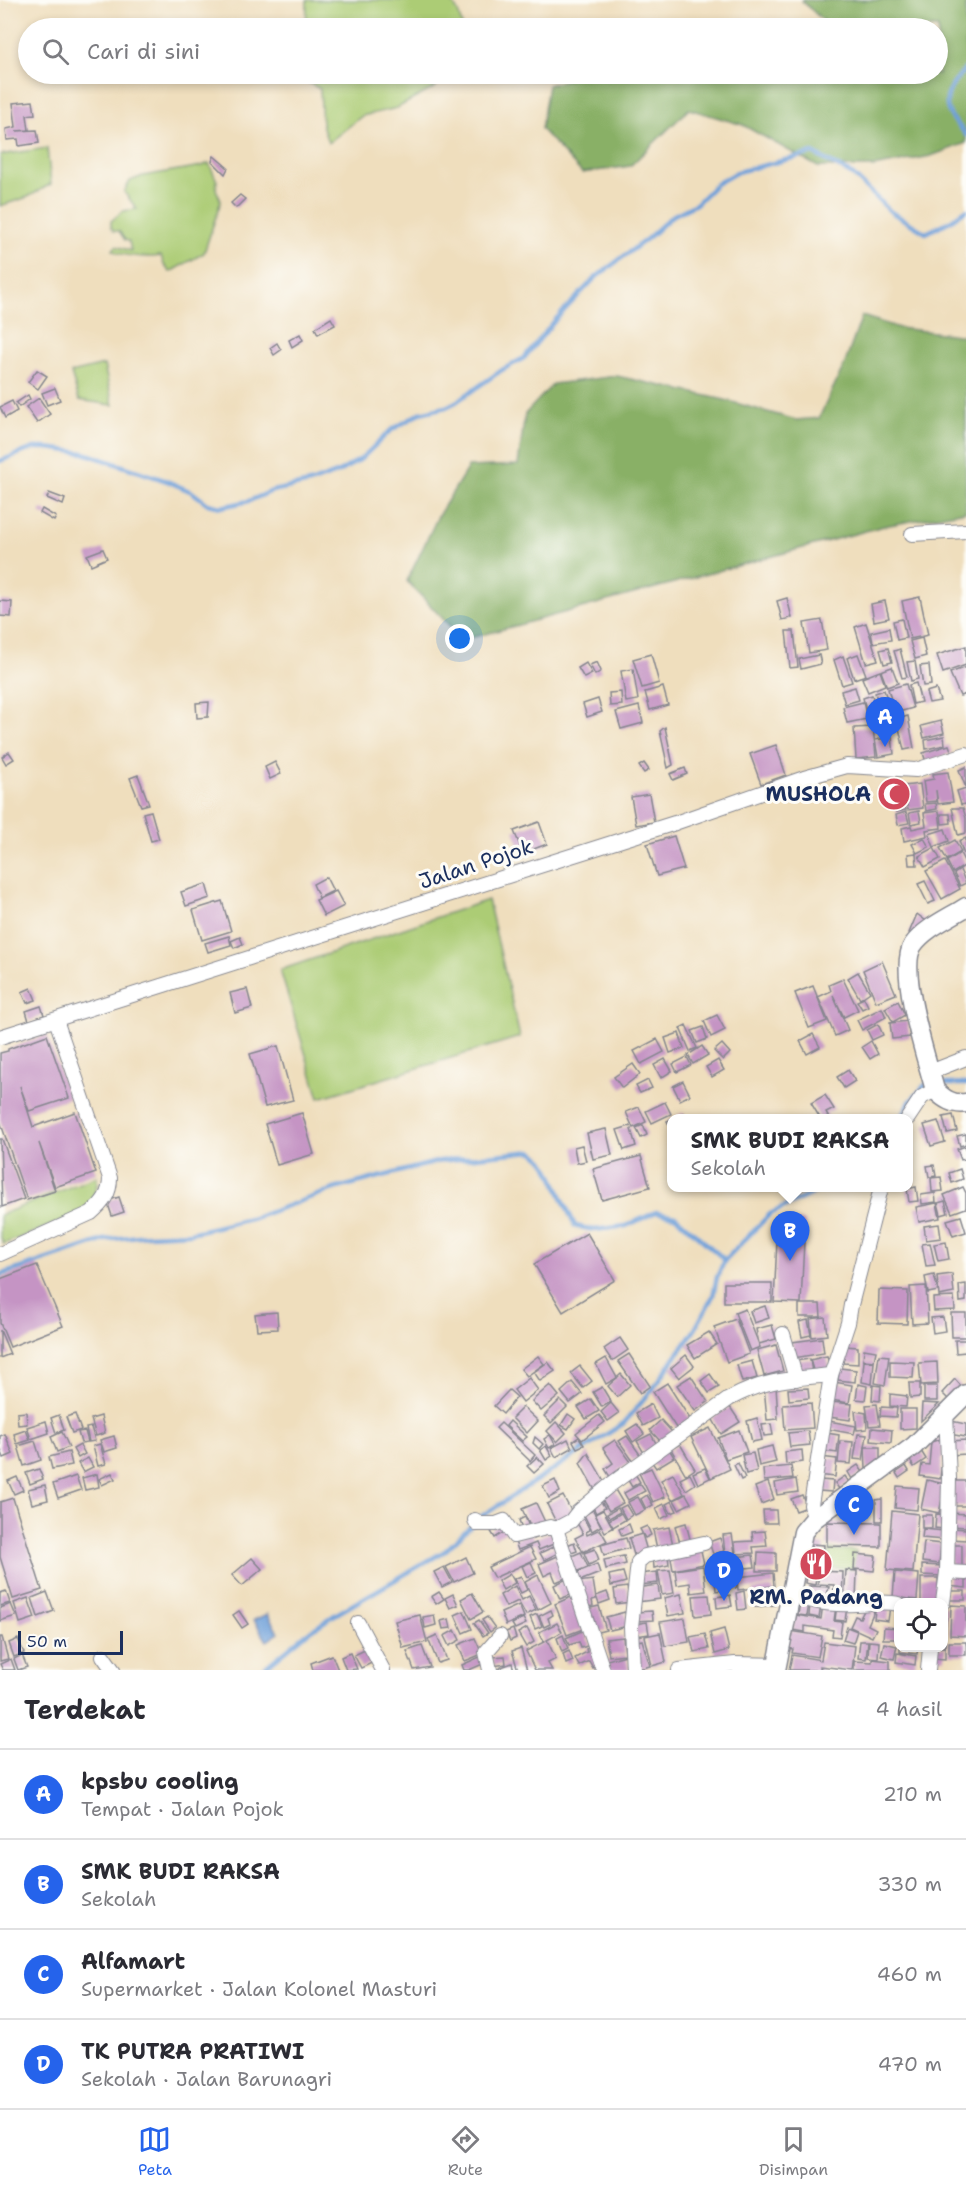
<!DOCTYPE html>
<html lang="id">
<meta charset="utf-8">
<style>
body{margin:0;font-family:"Shantell Sans",sans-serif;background:#f7f7f7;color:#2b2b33}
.controls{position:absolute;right:18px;bottom:18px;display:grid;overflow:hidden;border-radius:12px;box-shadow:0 3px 9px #0003}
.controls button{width:54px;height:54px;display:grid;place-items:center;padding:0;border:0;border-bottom:2px solid #e1e1e2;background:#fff;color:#2b2b33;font:30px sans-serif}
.scale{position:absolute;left:18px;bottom:15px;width:105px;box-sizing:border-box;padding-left:6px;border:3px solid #1b2f5e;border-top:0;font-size:16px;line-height:21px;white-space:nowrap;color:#1b2f5e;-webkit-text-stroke:4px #fdfcf7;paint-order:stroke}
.you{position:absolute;left:460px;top:639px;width:21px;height:21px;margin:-15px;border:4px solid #fff;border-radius:50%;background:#1a73e8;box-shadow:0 0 0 9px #1a73e833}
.badge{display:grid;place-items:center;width:39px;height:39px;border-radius:50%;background:#2563eb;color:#fff;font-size:20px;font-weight:700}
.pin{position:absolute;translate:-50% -50px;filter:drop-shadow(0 2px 3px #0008)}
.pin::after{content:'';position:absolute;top:32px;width:21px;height:18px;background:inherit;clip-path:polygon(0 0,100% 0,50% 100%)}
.popup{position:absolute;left:667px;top:1114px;width:246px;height:78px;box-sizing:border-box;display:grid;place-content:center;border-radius:12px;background:#fff;filter:drop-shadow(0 2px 4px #0005);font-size:20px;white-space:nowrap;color:#7c7c81}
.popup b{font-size:22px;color:#2b2b33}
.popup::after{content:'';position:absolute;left:50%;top:100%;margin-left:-12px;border:12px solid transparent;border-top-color:#fff}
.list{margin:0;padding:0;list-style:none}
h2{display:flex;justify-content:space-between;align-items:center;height:78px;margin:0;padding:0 24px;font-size:26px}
h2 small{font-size:20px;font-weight:400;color:#7c7c81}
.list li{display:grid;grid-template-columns:39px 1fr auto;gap:18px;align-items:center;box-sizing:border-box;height:90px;padding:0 24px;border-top:2px solid #e1e1e2}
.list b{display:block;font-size:22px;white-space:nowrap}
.list p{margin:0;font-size:20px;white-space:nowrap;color:#7c7c81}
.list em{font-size:20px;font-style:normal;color:#7c7c81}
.icon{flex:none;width:33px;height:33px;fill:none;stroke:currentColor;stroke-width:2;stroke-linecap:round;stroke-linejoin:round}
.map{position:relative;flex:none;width:966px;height:1670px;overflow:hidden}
.search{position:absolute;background:#fff;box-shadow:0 3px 9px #0003;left:18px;right:18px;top:18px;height:66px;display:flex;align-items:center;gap:15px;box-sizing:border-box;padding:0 21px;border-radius:33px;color:#7c7c81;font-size:22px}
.sheet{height:438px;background:#fff}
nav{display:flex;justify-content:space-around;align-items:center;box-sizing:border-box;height:84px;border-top:2px solid #e1e1e2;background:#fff;font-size:16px;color:#7c7c81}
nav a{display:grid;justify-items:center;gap:3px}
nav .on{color:#2563eb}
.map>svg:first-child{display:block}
.green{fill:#accc74;stroke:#647e69;stroke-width:1.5}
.forest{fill:#89b066;stroke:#527062;stroke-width:1.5}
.water{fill:#6fa0d9;stroke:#45689c;stroke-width:1.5}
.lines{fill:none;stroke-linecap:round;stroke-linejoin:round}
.stream{stroke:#6fa0d9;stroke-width:4.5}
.building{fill:#c594c4}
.minor-casing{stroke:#85868e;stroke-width:16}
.major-casing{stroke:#85868e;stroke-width:21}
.minor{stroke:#fff;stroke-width:14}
.major{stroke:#fff;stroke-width:18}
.labels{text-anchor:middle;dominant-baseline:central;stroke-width:6;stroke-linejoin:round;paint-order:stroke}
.poi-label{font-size:21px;font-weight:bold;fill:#1b2f5e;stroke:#fdfcf7;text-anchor:end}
.street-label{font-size:21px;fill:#1b2f5e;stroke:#fdfcf7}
</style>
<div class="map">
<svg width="966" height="1670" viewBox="0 0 966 1670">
<rect width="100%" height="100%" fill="#fdfcf7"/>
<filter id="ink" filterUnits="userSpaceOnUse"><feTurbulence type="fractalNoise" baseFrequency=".0167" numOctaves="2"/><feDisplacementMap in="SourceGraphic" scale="12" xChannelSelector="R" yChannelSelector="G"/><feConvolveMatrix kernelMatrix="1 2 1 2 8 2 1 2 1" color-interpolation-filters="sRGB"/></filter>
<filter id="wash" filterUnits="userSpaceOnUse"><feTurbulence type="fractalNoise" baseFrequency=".008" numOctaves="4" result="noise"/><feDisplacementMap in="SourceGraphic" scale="24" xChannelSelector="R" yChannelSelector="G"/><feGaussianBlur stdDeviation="1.35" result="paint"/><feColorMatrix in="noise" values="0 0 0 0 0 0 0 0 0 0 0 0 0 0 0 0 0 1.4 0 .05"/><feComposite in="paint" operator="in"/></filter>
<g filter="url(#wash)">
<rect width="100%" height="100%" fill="#efdebd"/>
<g class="green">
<polygon points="307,0 451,0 458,12 463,28 306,28"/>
<polygon points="302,74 442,74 436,87 397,108 362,116 328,143 322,124 320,89 302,79"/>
<polygon points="47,148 51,184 28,197 0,206 0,155"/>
<path d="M 209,163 L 217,181 L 216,189 L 221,201 L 204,253 L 170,272 L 164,265 L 161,256 C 150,258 121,257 113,250 L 116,246 L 131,251 L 129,241 L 125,240 L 119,231 L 114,231 L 111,227 L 111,221 L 123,211 L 137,209 L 124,192 L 130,181 L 143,176 L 202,166 Z"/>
<polygon points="104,365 113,405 79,400 71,373"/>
<polygon points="488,900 520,1037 319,1098 280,970"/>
<polygon points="97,1176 97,1186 88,1211 4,1244 0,1236 0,1215"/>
<polygon points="829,1549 856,1551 854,1569 828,1568"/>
</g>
<g class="forest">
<polygon points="803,0 966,0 966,143 931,156 873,167 818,167 743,125 689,109 630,166 582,173 541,129 548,85 584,74 938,74 938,28 831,28 802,1"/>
<polygon points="862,316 899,328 966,336 966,511 884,526 463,640 407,581 438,516 468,467 518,465 525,414 553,384 617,376 725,400 796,420 819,418 845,363"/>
</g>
<polygon class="water" points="267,1614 279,1633 267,1641 254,1620"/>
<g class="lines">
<g class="stream">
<path d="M 966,68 C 953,83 938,100 953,119 C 958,125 962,129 966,135"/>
<polyline points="0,461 34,448 47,448 84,453 167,481 192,492 208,504 221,507 249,501 272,491 310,483 339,472 361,459 390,431 420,413 446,407 456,402 502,370 524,358 557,318 595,278 648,238 672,216 696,204 716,184 737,172 813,153 853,175 891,212 926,233 950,221 966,210"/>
<polyline points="938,1084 966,1084"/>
<polyline points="901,1118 909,1103 925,1085 929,1085"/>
<polyline points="0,1275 104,1240 147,1235 190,1233 254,1218 334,1189 440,1161 532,1151 543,1160 550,1171 575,1226 594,1230 626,1226 656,1212 675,1216 725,1260"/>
<polyline points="262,1670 306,1634 333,1616 445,1551 479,1518 624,1423 652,1390 694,1331 713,1296 717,1277 725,1260 770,1214 824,1188"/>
</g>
</g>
<g id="blocks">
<g class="building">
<polygon points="33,101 35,114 27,115 29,130 16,131 37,130 39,143 19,146 18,139 7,140 6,129 16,127 13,103"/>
<polygon points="214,156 228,168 225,174 212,161"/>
<polygon points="240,195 245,199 236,208 231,203"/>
<polygon points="331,318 335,325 318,334 315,328"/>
<polygon points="300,334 303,340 292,347 289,340"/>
<polygon points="277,343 281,350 274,355 270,348"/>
<polygon points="37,370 47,376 38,389 28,382"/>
<polygon points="55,388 60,400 47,405 42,393"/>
<polygon points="28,395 30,399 19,407 16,403"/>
<polygon points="39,398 50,414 37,423 26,407"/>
<polygon points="12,401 17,411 5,418 0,407"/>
<polygon points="49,493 65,499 63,505 47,498"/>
<polygon points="42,509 56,517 54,521 40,513"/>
<polygon points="103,549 107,558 91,565 87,555"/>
<polygon points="920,597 928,635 910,639 902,601"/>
<polygon points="787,598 792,618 782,620 777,601"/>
<polygon points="0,601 12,602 11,617 0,616"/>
<polygon points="885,601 889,618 874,621 871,604"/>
<polygon points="902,619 906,638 897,640 893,621"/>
<polygon points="822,620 827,650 809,653 804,623"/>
<polygon points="866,623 878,660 866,663 855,627"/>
<polygon points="889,628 891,640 873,643 871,632"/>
<polygon points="786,631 794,631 798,667 790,668"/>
<polygon points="922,638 926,656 915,659 910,641"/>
<polygon points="966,646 966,665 943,673 937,655"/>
<polygon points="888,648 892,662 884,664 880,650"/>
<polygon points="900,649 907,677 902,678 894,651"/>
<polygon points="651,654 659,683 642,688 633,659"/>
<polygon points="858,654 866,675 854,679 847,658"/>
<polygon points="819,655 821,664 801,669 799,659"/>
<polygon points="843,656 852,682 842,685 834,660"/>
<polygon points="915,661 918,679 911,681 907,662"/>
<polygon points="597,662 601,671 595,675 590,665"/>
<polygon points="586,663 592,674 584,678 578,668"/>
<polygon points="929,665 931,685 923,686 920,666"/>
<polygon points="892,667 898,683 887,687 881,671"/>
<polygon points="966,667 966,694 960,696 950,673"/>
<polygon points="633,669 638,700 626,702 621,671"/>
<polygon points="880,671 885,685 868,692 862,678"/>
<polygon points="916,683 921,702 913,704 909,685"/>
<polygon points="906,684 913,708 895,713 888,689"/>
<polygon points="663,687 668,705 650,710 645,692"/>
<polygon points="855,687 859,700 845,704 841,691"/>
<polygon points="936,689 940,701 929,703 926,692"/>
<polygon points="884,690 890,707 881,710 875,693"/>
<polygon points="621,692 622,705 610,706 609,693"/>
<polygon points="872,695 879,717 869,720 863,698"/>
<polygon points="598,699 602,712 587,717 583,704"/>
<polygon points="209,702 208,717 197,718 196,703"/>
<polygon points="863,702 867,719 847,723 843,707"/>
<polygon points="639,706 643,723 621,729 616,712"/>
<polygon points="908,716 914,748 904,750 897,719"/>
<polygon points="941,721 944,733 924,738 921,726"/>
<polygon points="665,727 673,765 668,768 660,731"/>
<polygon points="873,727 876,757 856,759 854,728"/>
<polygon points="944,736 945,745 926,749 925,740"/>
<polygon points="892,737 894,754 878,757 875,740"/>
<polygon points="776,745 786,775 761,784 750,754"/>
<polygon points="949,745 952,753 926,762 923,753"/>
<polygon points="9,752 14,759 6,764 2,757"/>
<polygon points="275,762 281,774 270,779 265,767"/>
<polygon points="644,763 649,770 644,773 639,766"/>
<polygon points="966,767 966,804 961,805 957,791 966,788 959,770"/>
<polygon points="685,768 687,774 673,780 670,774"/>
<polygon points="948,772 953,802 938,804 936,790 937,801 926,802 923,781 934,779 933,774"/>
<polygon points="138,775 149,804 141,806 130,778"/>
<polygon points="920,784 923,808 908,810 904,786"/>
<polygon points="897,789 899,797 890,799 888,791"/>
<polygon points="649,794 654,822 636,825 631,797"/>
<polygon points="904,799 906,810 896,812 894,801"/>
<polygon points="936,803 937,809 926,811 925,804"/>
<polygon points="952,808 963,808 966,818 966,833 958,835"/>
<polygon points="151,811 159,839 151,841 143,813"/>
<polygon points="919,811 921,822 911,824 909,813"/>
<polygon points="939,811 941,828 926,830 927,836 904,841 902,828 911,826 912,829 926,826 924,813"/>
<polygon points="906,812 909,823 898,825 896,815"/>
<polygon points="941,814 950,814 951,823 942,824"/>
<polygon points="539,822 547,844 523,853 514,831"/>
<polygon points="945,829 949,841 934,847 929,834"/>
<polygon points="674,836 684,869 657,876 647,844"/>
<polygon points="924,838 929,847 917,853 912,844"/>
<polygon points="966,838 966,860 959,841"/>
<polygon points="955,840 961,852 947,860 940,848"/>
<polygon points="934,848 940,859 925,867 919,856"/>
<polygon points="916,853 917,865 909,865 908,854"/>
<polygon points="960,853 966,865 953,873 947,861"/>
<polygon points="945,861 960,889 942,899 926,871"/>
<polygon points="960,870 966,883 960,886 954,874"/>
<polygon points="326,877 333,891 319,898 313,884"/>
<polygon points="925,881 935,901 928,904 918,884"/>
<polygon points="206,884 210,898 186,906 181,892"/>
<polygon points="336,891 344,906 324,916 316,900"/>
<polygon points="222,901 231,931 202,940 193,910"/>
<polygon points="917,914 926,921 915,937 909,933"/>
<polygon points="229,936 231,945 208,952 205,943"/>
<polygon points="240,937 243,944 234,948 231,941"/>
<polygon points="882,961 896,994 876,1002 863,970"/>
<polygon points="858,972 870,992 860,999 848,978"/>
<polygon points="843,979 858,1010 844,1017 833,995 848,1030 835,1036 818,997 831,991 829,985"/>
<polygon points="813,986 827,1021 809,1028 795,993"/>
<polygon points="31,988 36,1000 27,1003 22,992"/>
<polygon points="247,989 252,1008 235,1013 230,993"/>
<polygon points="864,998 868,1006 862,1009 857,1001"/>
<polygon points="898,1001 905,1015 893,1022 885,1008"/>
<polygon points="41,1006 44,1015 29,1021 26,1011"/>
<polygon points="882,1008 886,1017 862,1030 857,1020"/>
<polygon points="717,1015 725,1030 711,1037 704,1021"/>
<polygon points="907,1021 910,1037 892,1039 890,1023"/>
<polygon points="878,1024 883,1035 872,1040 867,1030"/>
<polygon points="686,1025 697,1048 690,1051 680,1028"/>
<polygon points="703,1027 707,1039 697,1043 692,1031"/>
<polygon points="679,1033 684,1048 670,1053 665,1038"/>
<polygon points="813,1034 820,1047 807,1054 800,1041"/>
<polygon points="47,1035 69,1098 29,1111 20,1086 33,1127 75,1112 96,1173 55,1187 39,1143 55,1191 27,1200 0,1121 0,1053 8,1051 8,1049"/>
<polygon points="657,1039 664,1052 641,1064 634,1051"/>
<polygon points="871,1041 878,1054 870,1059 862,1047"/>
<polygon points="722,1044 730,1053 723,1060 714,1051"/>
<polygon points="278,1046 293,1100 265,1107 250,1054"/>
<polygon points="702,1046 708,1055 693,1064 688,1055"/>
<polygon points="687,1057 691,1065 677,1072 673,1064"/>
<polygon points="665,1059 672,1071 661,1078 654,1065"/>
<polygon points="718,1060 724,1070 712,1077 706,1067"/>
<polygon points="633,1064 640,1074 622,1088 614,1077"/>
<polygon points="848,1070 855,1081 844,1088 837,1077"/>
<polygon points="648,1080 652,1088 640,1093 636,1086"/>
<polygon points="683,1081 690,1095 680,1100 673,1086"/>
<polygon points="825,1095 834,1109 826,1113 829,1118 820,1118 811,1103"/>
<polygon points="665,1102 671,1114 652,1123 646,1111"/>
<polygon points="639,1107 646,1122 633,1128 626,1112"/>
<polygon points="302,1113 314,1154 277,1165 265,1124"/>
<polygon points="683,1113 686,1118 672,1118 672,1130 667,1121"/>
<polygon points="953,1115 957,1131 947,1133 943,1117"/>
<polygon points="938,1121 945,1142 931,1146 924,1125"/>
<polygon points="643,1125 647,1135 641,1138 636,1128"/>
<polygon points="630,1126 636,1146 624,1150 617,1130"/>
<polygon points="606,1129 612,1155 593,1159 587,1133"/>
<polygon points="966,1134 966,1144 960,1146 957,1136"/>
<polygon points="0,1139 2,1139 24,1199 2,1207"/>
<polygon points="582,1145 586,1161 577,1163 574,1147"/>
<polygon points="966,1146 966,1159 961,1160 957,1149"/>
<polygon points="641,1156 650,1187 602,1200 593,1169"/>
<polygon points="934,1165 936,1176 929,1177 927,1166"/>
<polygon points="960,1169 963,1179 952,1183 949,1173"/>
<polygon points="941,1177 943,1191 932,1192 931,1178"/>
<polygon points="916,1187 918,1201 909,1202 907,1189"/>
<polygon points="963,1187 966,1193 966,1208 952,1213 944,1195"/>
<polygon points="935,1193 936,1202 922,1204 921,1195"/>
<polygon points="119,1197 124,1212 112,1216 107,1201"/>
<polygon points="945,1201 948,1213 941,1215 938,1203"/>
<polygon points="937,1203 940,1218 919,1222 916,1207"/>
<polygon points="961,1216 966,1232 953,1236 947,1220"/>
<polygon points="778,1220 805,1221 801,1303 774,1302"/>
<polygon points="939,1224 941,1238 926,1240 924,1226"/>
<polygon points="587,1233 615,1280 563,1312 534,1264"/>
<polygon points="946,1242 949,1259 938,1261 934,1244"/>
<polygon points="930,1243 935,1265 926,1266 922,1244"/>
<polygon points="37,1265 63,1326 10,1347 0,1323 0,1279"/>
<polygon points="952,1274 954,1293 939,1296 937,1276"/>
<polygon points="934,1275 938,1291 928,1293 925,1277"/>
<rect x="724" y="1283" width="48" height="19"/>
<polygon points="966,1284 966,1301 960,1302 959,1285"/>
<polygon points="926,1286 928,1323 912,1324 910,1287"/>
<polygon points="879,1290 908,1291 907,1324 878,1323"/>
<polygon points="954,1297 955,1310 934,1311 933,1298"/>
<polygon points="799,1304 820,1304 821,1317 799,1317"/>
<polygon points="765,1306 769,1318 754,1323 750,1311"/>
<polygon points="745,1309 760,1347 750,1351 735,1313"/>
<polygon points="277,1312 278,1329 257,1330 255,1314"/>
<polygon points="951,1313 966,1313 966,1337 952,1337"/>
<polygon points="825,1317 827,1335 812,1337 810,1319"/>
<polygon points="943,1317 945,1331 933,1333 931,1318"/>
<polygon points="736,1319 749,1354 727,1362 714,1327"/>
<polygon points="808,1320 811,1335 802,1337 799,1322"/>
<polygon points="772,1325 776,1339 759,1344 756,1329"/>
<polygon points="0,1330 10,1354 0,1358"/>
<polygon points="709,1332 717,1344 695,1358 687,1345"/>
<polygon points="620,1338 628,1350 612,1361 604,1349"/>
<polygon points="822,1338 824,1353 794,1358 792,1342"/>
<polygon points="955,1340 966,1340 966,1352 956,1353"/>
<polygon points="776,1345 783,1371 764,1376 757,1350"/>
<polygon points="844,1346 858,1347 858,1364 843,1363"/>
<polygon points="864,1349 876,1351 874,1361 863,1360"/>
<polygon points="629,1354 650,1386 640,1393 618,1361"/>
<polygon points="686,1355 694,1366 679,1378 671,1368"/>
<polygon points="879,1355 889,1356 885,1385 875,1383"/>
<polygon points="538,1356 544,1364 527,1376 521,1369"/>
<polygon points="827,1356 830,1369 814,1373 810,1360"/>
<polygon points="606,1358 617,1378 606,1384 596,1364"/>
<polygon points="810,1359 812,1373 797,1376 795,1361"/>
<polygon points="752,1361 757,1378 742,1382 737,1365"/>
<polygon points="864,1361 874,1362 872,1384 862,1382"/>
<polygon points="890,1361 914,1362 913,1378 890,1377"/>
<polygon points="548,1362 555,1371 540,1381 534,1372"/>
<polygon points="937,1362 938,1384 921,1385 919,1363"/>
<polygon points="580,1366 592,1381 583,1388 571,1373"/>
<polygon points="840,1368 856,1370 855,1382 838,1380"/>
<polygon points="621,1374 630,1385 617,1397 608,1386"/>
<polygon points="710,1374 719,1387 709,1393 701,1381"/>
<polygon points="691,1376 708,1402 695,1411 677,1385"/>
<polygon points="529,1378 538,1390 523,1402 514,1390"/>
<polygon points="955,1379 961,1386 948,1399 942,1393"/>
<polygon points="572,1382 582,1394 570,1403 561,1392"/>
<polygon points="834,1382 852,1385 849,1403 831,1400"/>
<polygon points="667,1383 690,1419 676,1428 653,1392"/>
<polygon points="909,1383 920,1383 920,1397 910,1398"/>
<polygon points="858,1384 867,1386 865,1400 856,1399"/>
<polygon points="550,1385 559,1396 541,1411 532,1401"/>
<polygon points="776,1385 778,1419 767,1420 764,1386"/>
<polygon points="873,1385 881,1386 880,1401 872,1400"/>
<rect x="924" y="1386" width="13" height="15"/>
<polygon points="602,1387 611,1402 602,1407 593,1392"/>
<polygon points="808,1388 809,1398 789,1400 788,1389"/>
<polygon points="509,1390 517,1397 503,1414 494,1406"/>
<polygon points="890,1394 907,1396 906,1407 890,1406"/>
<polygon points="591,1399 599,1411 586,1419 578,1407"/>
<polygon points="560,1400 567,1407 551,1423 544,1416"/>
<polygon points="831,1402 852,1404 850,1420 829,1417"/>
<polygon points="611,1403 619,1413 608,1421 601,1412"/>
<polygon points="811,1403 813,1428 785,1430 783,1405"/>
<polygon points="922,1403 939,1404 921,1421"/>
<polygon points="651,1404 658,1418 643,1426 636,1413"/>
<polygon points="877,1404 880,1425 869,1426 866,1405"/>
<polygon points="523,1407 538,1421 527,1433 512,1418"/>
<polygon points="730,1407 740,1422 721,1434 712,1418"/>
<polygon points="881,1407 897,1408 896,1417 880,1416"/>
<polygon points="900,1409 916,1409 916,1428 900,1429"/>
<polygon points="855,1411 866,1413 867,1429 857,1430"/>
<polygon points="26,1412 27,1424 18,1425 17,1413"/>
<polygon points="75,1414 81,1430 72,1433 66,1417"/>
<polygon points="568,1414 575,1419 568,1429 561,1425"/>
<polygon points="59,1415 64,1430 56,1433 51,1418"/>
<polygon points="599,1415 605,1422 582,1440 576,1433"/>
<polygon points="101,1416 105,1433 96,1436 91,1419"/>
<polygon points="757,1418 762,1440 752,1442 747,1421"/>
<polygon points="661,1420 672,1432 661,1442 650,1430"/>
<polygon points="46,1421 49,1433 31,1439 27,1427"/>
<polygon points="510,1421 527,1437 522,1441 506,1426"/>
<polygon points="829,1421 856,1426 854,1434 827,1429"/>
<polygon points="951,1421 966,1424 966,1437 949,1434"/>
<polygon points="556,1422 566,1433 557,1442 547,1431"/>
<polygon points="501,1423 535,1455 530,1461 496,1428"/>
<polygon points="637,1424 644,1434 633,1442 626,1431"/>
<polygon points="771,1424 773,1435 764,1436 762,1425"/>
<polygon points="91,1427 95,1441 89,1442 86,1428"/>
<polygon points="710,1428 730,1469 711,1478 691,1437"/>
<polygon points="872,1428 892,1430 891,1443 871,1441"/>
<polygon points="26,1430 30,1440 17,1444 14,1434"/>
<polygon points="739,1430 747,1452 726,1459 718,1438"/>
<polygon points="85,1431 88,1442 81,1443 78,1432"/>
<polygon points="808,1431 810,1445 790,1447 788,1433"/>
<polygon points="62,1432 69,1447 57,1452 51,1437"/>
<polygon points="826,1433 839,1435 837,1453 824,1451"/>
<polygon points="5,1434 13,1454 4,1458 0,1448 0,1436"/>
<polygon points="651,1434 657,1445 644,1453 637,1441"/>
<polygon points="858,1434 867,1435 863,1460 854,1459"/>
<polygon points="550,1435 555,1444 549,1448 544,1439"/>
<polygon points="114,1436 117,1448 104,1452 100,1440"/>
<polygon points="627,1436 641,1456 633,1461 619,1441"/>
<polygon points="535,1437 543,1444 539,1449 533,1443"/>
<polygon points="579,1437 584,1445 577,1448 573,1441"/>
<polygon points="944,1438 940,1479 920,1476 922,1464 929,1465 931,1442"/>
<polygon points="568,1439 572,1448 556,1457 551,1448"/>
<polygon points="615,1440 631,1462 618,1471 620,1474 612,1480 605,1469 613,1463 603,1448"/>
<polygon points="966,1440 966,1454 951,1455 950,1441"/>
<polygon points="35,1441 41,1460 24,1466 18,1446"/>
<polygon points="840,1441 853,1442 851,1464 838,1463"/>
<polygon points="100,1444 106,1464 98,1466 93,1446"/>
<polygon points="680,1444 695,1469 686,1475 671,1449"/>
<polygon points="80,1445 85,1454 78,1458 73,1449"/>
<polygon points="546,1446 552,1456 546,1460 540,1450"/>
<polygon points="667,1446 674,1457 656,1468 649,1458"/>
<polygon points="772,1446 776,1462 759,1466 756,1450"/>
<polygon points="865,1447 880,1447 880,1463 866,1470"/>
<polygon points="802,1450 803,1462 786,1464 785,1452"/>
<polygon points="921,1451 926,1459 914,1467 909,1459"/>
<polygon points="69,1452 72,1465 52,1469 49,1457"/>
<polygon points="588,1453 607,1486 596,1492 580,1463"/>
<polygon points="753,1453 757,1471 746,1474 742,1455"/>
<polygon points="537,1457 544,1464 534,1473 527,1466"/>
<polygon points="820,1457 837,1459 835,1477 817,1475"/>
<polygon points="88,1458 93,1467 83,1472 78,1463"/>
<polygon points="738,1463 745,1478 741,1480 734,1465"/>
<polygon points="858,1465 863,1472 852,1479 848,1472"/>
<polygon points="791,1466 793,1478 764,1481 763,1469"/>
<polygon points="906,1466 909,1471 899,1478 896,1473"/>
<polygon points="651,1468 665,1497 653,1502 639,1473"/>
<polygon points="705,1468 710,1478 698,1484 693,1473"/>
<polygon points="39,1469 43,1479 30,1484 26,1473"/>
<polygon points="634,1472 640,1482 632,1487 626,1477"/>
<polygon points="112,1473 115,1479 102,1485 99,1479"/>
<polygon points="97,1474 99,1487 85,1490 82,1478"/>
<polygon points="673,1474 684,1494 672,1500 661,1480"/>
<polygon points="690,1474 695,1484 686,1490 680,1479"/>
<polygon points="76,1476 81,1490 58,1498 53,1484"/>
<polygon points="845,1476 849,1482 839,1489 835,1483"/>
<polygon points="17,1477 23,1490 14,1494 8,1481"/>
<polygon points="796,1479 798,1492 777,1495 775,1483"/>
<polygon points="555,1480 560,1492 549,1498 543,1486"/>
<polygon points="820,1480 833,1481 832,1492 819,1491"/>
<polygon points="927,1480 945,1484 939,1513 921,1509"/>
<rect x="953" y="1481" width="13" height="25"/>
<polygon points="768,1482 774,1499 761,1504 755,1487"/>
<polygon points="640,1484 645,1491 628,1500 624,1493"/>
<polygon points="45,1485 48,1500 32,1504 28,1489"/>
<polygon points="897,1486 919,1488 917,1510 895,1508"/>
<polygon points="614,1488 623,1503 609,1511 600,1496"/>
<polygon points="686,1494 691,1503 679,1509 674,1500"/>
<polygon points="647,1495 653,1505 646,1509 641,1499"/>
<polygon points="802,1495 807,1507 796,1511 791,1499"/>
<polygon points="563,1496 574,1516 557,1524 547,1504"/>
<polygon points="638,1497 645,1510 635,1515 628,1502"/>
<polygon points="13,1498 42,1590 13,1599 0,1557 0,1502"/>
<polygon points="599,1498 605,1508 596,1513 592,1505"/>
<polygon points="882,1499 882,1521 876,1521 876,1500"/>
<polygon points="672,1501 677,1511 671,1513 666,1504"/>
<polygon points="536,1503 546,1524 532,1530 522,1509"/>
<polygon points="664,1504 669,1515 661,1519 656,1508"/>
<polygon points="626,1505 632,1515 626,1519 620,1508"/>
<polygon points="618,1508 620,1512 609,1518 607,1514"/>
<polygon points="593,1510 601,1526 592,1531 584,1515"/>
<polygon points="603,1510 613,1528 605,1532 595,1514"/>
<polygon points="763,1510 776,1510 777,1523 764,1523"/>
<polygon points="892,1511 918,1514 913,1572 887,1570"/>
<polygon points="621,1513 625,1520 613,1527 609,1520"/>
<polygon points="951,1513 966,1514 966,1527 951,1526"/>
<polygon points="936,1514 945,1515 943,1529 935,1528"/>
<polygon points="582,1515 590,1530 586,1532 587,1535 600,1529 607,1541 583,1552 575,1538 583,1534 575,1519"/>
<rect x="922" y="1515" width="10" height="13"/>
<polygon points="525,1517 530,1529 523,1531 519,1520"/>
<polygon points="827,1522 881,1523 881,1547 827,1546"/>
<polygon points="501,1523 506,1531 495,1538 490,1530"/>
<polygon points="686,1523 691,1543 681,1546 675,1526"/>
<polygon points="629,1524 632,1532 622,1536 619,1529"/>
<polygon points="647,1526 651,1535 645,1538 640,1529"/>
<polygon points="669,1527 673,1545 657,1549 653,1530"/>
<polygon points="950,1528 966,1529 966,1540 950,1539"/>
<polygon points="923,1529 944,1531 943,1540 922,1538"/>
<polygon points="765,1531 767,1546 753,1547 754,1553 736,1554 735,1542 753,1541 752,1532"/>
<polygon points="551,1532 556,1543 539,1550 536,1543 518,1550 514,1539 532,1533 534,1539"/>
<polygon points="642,1534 647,1551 634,1555 629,1538"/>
<polygon points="732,1534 735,1553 725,1554 723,1535"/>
<polygon points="626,1538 629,1548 604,1555 601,1545"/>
<polygon points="720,1538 724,1551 713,1554 709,1542"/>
<polygon points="574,1542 577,1551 566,1555 563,1547"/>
<polygon points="924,1542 941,1544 939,1564 922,1562"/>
<polygon points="812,1544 824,1545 823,1558 810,1556"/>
<rect x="950" y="1545" width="12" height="24"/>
<polygon points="555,1546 558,1553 544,1560 540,1553"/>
<polygon points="700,1546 704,1564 673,1570 670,1552"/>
<polygon points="530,1547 536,1559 494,1578 488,1567"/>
<polygon points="595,1549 599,1560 589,1565 584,1553"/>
<polygon points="581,1552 588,1567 573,1573 567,1558"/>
<polygon points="758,1552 776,1553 776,1571 757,1571"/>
<polygon points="668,1554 669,1565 654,1568 653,1557"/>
<polygon points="855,1554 876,1556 874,1571 854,1569"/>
<polygon points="560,1555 568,1577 556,1582 552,1572 544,1576 539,1564"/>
<polygon points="753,1555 755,1567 735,1569 734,1557"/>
<polygon points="624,1556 626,1564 606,1569 604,1560"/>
<polygon points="466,1557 473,1573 454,1582 446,1567"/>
<polygon points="809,1557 824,1559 822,1570 808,1568"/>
<polygon points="252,1558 262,1569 242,1586 232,1575"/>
<polygon points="727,1559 730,1575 717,1577 714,1561"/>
<polygon points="531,1562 536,1573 527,1577 522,1566"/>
<polygon points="597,1564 600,1573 577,1582 573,1574"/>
<polygon points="922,1565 943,1566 942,1576 922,1575"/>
<polygon points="703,1566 706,1591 691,1593 690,1583 677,1585 675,1570"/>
<polygon points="444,1567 452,1582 442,1587 434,1572"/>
<polygon points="807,1569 817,1572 815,1585 805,1583"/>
<polygon points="670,1570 674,1593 662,1595 658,1571"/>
<polygon points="846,1570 857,1571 856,1602 844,1602"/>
<polygon points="818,1571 843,1572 842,1602 833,1601 834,1585 818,1584"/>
<polygon points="623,1572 626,1582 611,1586 609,1575"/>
<polygon points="657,1572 658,1583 640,1585 639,1574"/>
<polygon points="895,1572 919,1574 917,1600 893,1597"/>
<polygon points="773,1573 774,1586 738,1590 737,1577"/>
<polygon points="510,1574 515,1583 503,1590 498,1581"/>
<polygon points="949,1574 966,1576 966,1588 948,1586"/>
<polygon points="538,1575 551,1603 538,1610 525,1582"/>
<polygon points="521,1576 527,1590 521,1593 514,1579"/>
<polygon points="569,1578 575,1593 560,1599 554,1585"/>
<polygon points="735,1578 737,1588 716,1591 715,1581"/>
<rect x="921" y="1578" width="17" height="24"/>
<polygon points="593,1580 596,1599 592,1600 593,1606 587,1607 577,1582"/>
<polygon points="658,1585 660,1599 637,1602 635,1588"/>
<polygon points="515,1586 522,1600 529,1596 536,1610 526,1615 518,1601 506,1607 500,1595"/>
<polygon points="809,1586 829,1587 827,1595 830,1601 807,1593"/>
<polygon points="627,1587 630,1602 616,1604 614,1589"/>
<polygon points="773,1588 775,1605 755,1607 753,1590"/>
<polygon points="6,1591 10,1603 0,1606 0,1593"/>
<polygon points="744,1591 746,1609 738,1610 736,1593"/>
<rect x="947" y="1591" width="18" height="9"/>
<polygon points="47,1592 54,1611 38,1617 32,1598"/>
<polygon points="439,1592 444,1599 436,1604 431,1597"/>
<polygon points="607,1592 610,1600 599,1604 596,1596"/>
<polygon points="472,1593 483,1612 471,1619 461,1599"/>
<polygon points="453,1594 458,1605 450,1608 445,1598"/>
<polygon points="681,1594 685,1613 668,1616 664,1598"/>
<polygon points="709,1595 711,1614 695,1616 693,1596"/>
<polygon points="730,1595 732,1606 717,1608 716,1597"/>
<polygon points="571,1597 583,1629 567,1635 555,1604"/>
<polygon points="28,1598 35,1618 20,1623 14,1603"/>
<polygon points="800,1602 809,1603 807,1616 798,1615"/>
<polygon points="810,1603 821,1605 819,1618 809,1616"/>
<polygon points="11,1604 16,1616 0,1621 0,1608"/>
<polygon points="823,1604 836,1606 834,1621 842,1622 840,1637 832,1636 833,1630 805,1626 805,1632 793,1630 795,1615 821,1619"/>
<polygon points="876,1604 890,1606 888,1621 874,1619"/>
<polygon points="519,1605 524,1617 506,1625 501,1613"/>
<polygon points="837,1605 847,1606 845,1621 835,1620"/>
<polygon points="951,1605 966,1606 966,1636 950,1635"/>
<polygon points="599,1606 606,1630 594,1633 587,1609"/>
<polygon points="866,1607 874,1611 868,1625 876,1629 872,1637 850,1627 855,1616 860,1618"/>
<polygon points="944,1607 947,1607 945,1647 944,1647"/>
<polygon points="551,1610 553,1615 548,1618 550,1624 544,1627 539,1616"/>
<polygon points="239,1611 248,1624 242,1628 233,1615"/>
<polygon points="464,1611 472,1629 463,1633 455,1615"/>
<polygon points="652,1611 653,1620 636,1621 636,1612"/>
<polygon points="625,1612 628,1626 610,1630 606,1617"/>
<polygon points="537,1614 542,1626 535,1629 530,1617"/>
<polygon points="420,1615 427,1642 403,1648 395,1621"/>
<polygon points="434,1615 436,1625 425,1628 423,1617"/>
<polygon points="487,1617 495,1628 490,1632 482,1620"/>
<polygon points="523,1618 526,1624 515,1629 512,1624"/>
<polygon points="685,1618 689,1642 665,1646 660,1622"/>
<polygon points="449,1619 451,1628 443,1629 441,1621"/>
<polygon points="479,1620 488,1633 483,1636 474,1623"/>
<polygon points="647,1622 649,1634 636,1636 634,1624"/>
<polygon points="557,1623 562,1632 547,1640 556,1659 548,1663 552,1670 535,1670 526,1651 544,1642 539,1632"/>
<polygon points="847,1627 857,1631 853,1643 843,1640"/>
<polygon points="884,1627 898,1628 898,1639 883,1639"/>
<polygon points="527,1628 534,1642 526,1647 518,1633"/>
<polygon points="513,1629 516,1638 510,1641 506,1632"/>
<polygon points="724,1629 729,1650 715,1654 710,1633"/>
<polygon points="455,1630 460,1640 449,1646 444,1636"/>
<polygon points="584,1630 590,1645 581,1648 579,1642 569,1645 566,1638"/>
<polygon points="790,1631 822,1636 818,1657 792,1653 793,1649 788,1648"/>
<polygon points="660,1633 666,1662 652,1666 645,1636"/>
<polygon points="705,1634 709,1649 694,1652 690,1637"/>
<polygon points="437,1635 447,1660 438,1663 428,1639"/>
<polygon points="563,1635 568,1649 562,1652 557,1638"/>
<polygon points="0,1637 2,1637 8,1659 0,1661"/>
<polygon points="623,1637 625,1654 609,1656 606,1639"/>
<polygon points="475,1638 482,1654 465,1661 458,1645"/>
<polygon points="18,1639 24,1653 14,1657 9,1643"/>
<polygon points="642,1640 650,1666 639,1669 631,1643"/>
<polygon points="860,1641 868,1641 866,1659 858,1658"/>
<polygon points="869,1641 879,1642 878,1658 868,1657"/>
<polygon points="824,1642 855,1646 852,1670 820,1666 820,1668 825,1670 789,1670 792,1655 821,1660"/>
<rect x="949" y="1642" width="17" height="13"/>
<polygon points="884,1643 897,1646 894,1659 881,1656"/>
<polygon points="422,1646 430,1667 414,1670 407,1651"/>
<polygon points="591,1647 599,1665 593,1668 589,1661 579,1666 575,1658 587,1652 586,1649"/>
<polygon points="945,1647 945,1659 932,1658 933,1648"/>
<polygon points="521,1648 527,1670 518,1670 512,1651"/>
<polygon points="900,1648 918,1648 917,1654 900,1652"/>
<polygon points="367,1649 374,1662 361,1668 354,1655"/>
<polygon points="569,1651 573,1661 566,1664 563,1654"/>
<polygon points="350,1653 357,1669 346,1670 341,1657"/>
<polygon points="897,1653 916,1656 915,1665 896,1662"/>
<polygon points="22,1655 27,1667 18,1670 14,1659"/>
<polygon points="332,1655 338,1670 313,1670 311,1663"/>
<polygon points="626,1655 629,1670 609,1670 607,1660"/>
<polygon points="482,1656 485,1663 469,1670 464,1670 462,1665"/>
<polygon points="505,1656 506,1664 493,1666 492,1657"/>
<polygon points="11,1659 15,1670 3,1670 0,1664"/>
<polygon points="872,1659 890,1661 890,1670 854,1670 854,1661 872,1662"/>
<polygon points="512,1663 514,1670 499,1670 499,1668"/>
</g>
</g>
</g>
<g filter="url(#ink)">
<use href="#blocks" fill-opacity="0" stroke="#85868e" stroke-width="1.5"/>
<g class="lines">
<g class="minor-casing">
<g id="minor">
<polyline points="912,534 966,531"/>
<polyline points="0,1037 675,823 804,778 847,766 916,770 966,754"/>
<polyline points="930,1072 966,1058"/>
<polyline points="908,1118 922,1097 935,1090"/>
<path d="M 0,1254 L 91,1213 C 103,1203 110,1194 110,1178 L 56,1020"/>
<polyline points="783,1334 796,1379"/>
<polyline points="814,1519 811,1505 831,1375 848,1323 851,1305 881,1188"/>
<path d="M 475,1520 L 477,1524 L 496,1524 L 504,1521 L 514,1536 L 550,1527 L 556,1529 L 571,1521 L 578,1512 L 610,1485 L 729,1399 C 765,1379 791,1379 831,1375"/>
<polyline points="556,1529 603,1670"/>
<polyline points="947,1572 966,1573"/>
<path d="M 790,1593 C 809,1603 834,1605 856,1604 C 870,1604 884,1600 898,1604"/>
<polyline points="943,1602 947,1572 949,1478 946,1414"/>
<polyline points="358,1623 383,1670"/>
<polyline points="103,1656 113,1670"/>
<polyline points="490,1670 486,1652 500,1636"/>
<polyline points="633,1670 631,1627 638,1562 645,1556 704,1543"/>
<polyline points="679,1670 735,1664 777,1665"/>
<polyline points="928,1670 930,1648"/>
</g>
</g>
<g class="major-casing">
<g id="major">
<path d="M 966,907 C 949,918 925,928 913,945 C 897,969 927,1061 935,1090 C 944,1099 953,1105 966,1103"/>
<polyline points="776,1670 803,1532 814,1519 914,1446 966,1394"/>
</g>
</g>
<use href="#minor" class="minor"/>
<use href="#major" class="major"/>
</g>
</g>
<defs>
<g id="mosque-disc" transform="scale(1.725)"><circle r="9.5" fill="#d1495b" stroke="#fdfcf7"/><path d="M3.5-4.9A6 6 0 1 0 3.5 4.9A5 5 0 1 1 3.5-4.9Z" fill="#fff"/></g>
<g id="restaurant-disc" transform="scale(1.725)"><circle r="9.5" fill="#d1495b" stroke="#fdfcf7"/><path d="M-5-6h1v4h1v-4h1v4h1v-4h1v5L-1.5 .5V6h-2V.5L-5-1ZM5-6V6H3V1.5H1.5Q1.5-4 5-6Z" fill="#fff"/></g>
</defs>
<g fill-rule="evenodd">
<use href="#mosque-disc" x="894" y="794"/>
<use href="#restaurant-disc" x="816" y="1564"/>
</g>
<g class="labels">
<g class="poi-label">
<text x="871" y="794">MUSHOLA</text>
<text x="816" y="1597" text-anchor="middle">RM. Padang</text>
</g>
<g class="street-label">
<text transform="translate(476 864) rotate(-18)">Jalan Pojok</text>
</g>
</g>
</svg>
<div class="controls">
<button><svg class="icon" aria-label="locate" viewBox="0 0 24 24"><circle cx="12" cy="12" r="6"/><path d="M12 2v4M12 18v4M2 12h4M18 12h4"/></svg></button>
</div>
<div class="scale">50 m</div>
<div class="you"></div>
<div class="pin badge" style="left:885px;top:747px">A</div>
<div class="pin badge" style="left:790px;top:1261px">B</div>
<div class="popup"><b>SMK BUDI RAKSA</b>Sekolah</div>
<div class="pin badge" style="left:854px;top:1535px">C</div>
<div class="pin badge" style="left:724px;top:1601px">D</div>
<div class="search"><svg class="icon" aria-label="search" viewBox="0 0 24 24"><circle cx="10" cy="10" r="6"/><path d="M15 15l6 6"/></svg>Cari di sini</div>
</div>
<section class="sheet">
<h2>Terdekat<small>4 hasil</small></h2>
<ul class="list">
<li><span class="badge">A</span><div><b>kpsbu cooling</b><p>Tempat · Jalan Pojok</p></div><em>210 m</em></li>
<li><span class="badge">B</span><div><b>SMK BUDI RAKSA</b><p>Sekolah</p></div><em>330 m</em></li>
<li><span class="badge">C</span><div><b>Alfamart</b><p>Supermarket · Jalan Kolonel Masturi</p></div><em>460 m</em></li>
<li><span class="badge">D</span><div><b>TK PUTRA PRATIWI</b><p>Sekolah · Jalan Barunagri</p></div><em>470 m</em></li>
</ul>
</section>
<nav>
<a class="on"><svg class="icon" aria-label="map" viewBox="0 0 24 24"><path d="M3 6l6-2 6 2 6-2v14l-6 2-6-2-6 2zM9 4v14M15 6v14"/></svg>Peta</a>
<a><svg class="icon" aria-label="directions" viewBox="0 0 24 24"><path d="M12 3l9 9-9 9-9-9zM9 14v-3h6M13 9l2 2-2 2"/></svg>Rute</a>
<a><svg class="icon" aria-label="saved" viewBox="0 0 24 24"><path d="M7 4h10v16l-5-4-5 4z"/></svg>Disimpan</a>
</nav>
